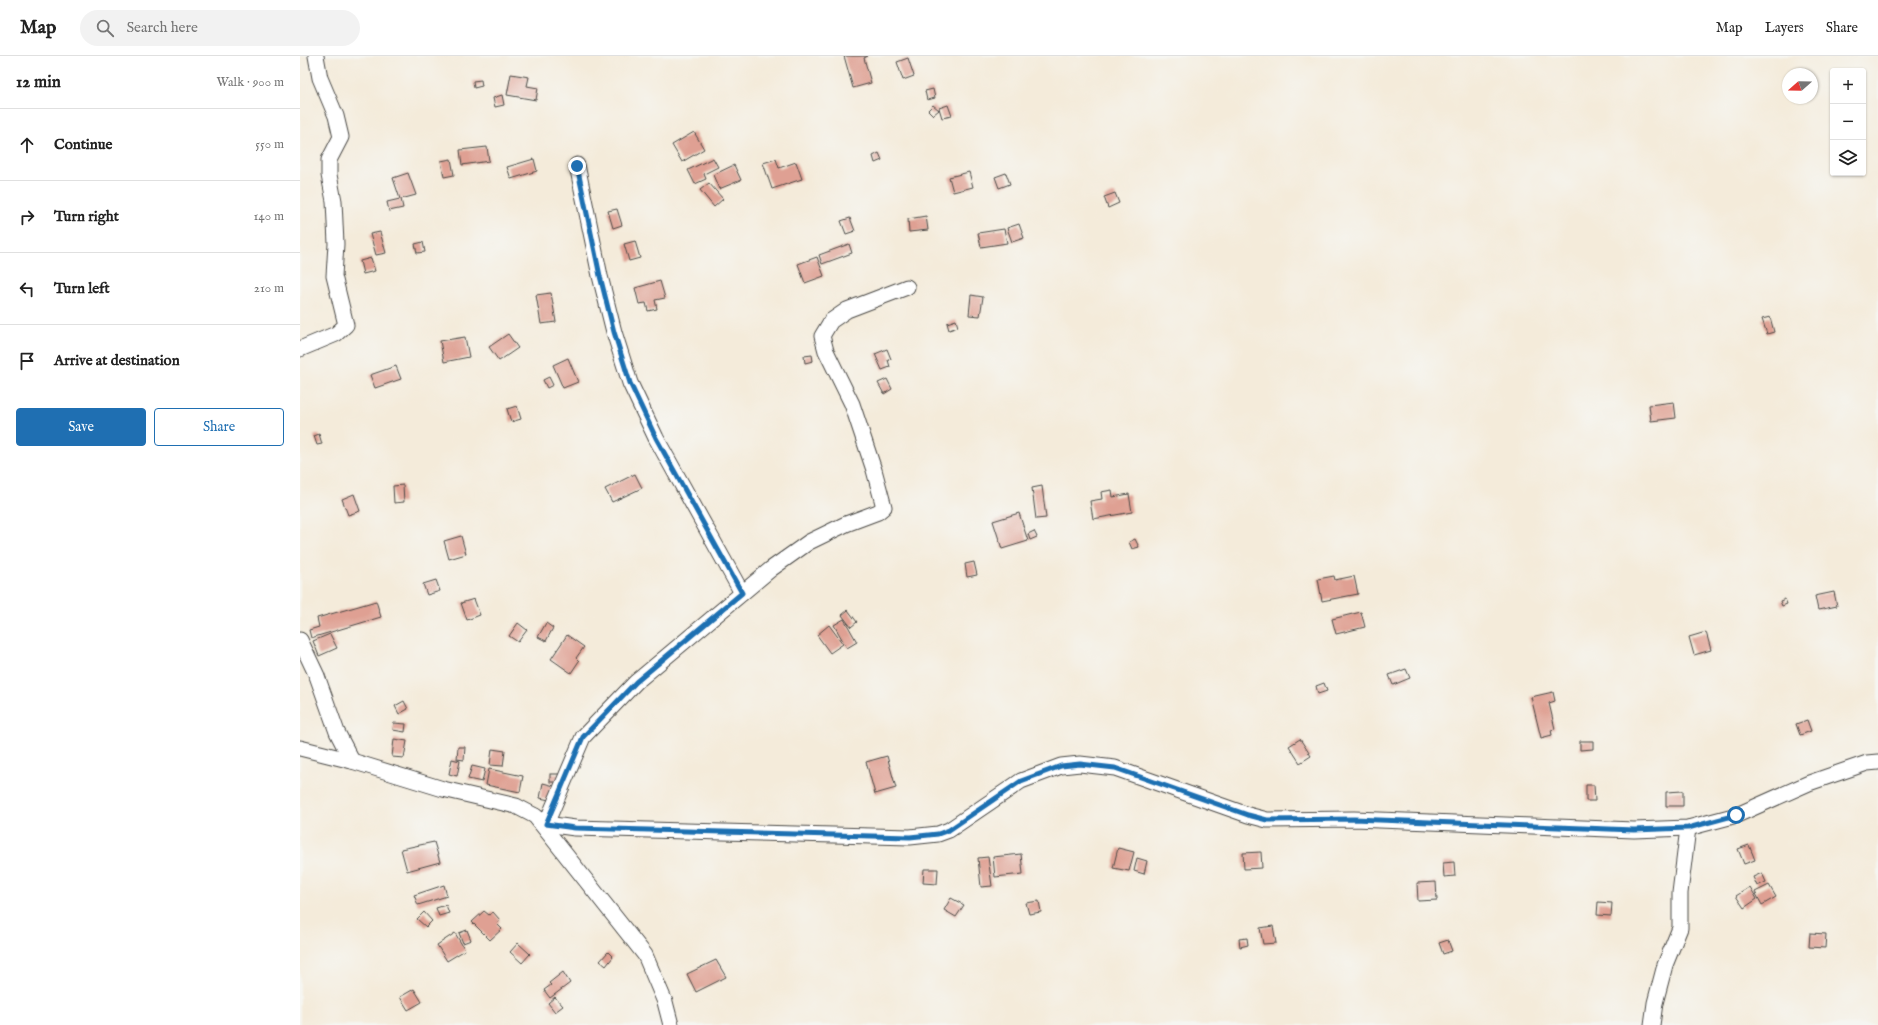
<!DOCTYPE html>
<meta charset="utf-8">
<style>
body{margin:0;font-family:"IM FELL English",serif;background:#f2f2f2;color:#222}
.controls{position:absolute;right:12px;top:12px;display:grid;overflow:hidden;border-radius:4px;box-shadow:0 1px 3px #0004}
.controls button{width:36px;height:36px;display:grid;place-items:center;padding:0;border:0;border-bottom:1px solid #e0e0e0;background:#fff;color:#222;font:20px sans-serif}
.compass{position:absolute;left:1482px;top:12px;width:36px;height:36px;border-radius:50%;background:#fff;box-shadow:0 1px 3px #0004;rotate:250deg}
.stop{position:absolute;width:12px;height:12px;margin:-9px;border:3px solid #1f6fb2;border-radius:50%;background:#fff}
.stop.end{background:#1f6fb2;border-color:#fff;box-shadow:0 1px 4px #0008}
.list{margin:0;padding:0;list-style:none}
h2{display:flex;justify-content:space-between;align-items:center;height:52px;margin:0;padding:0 16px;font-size:17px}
h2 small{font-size:13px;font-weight:400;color:#767676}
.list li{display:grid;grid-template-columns:26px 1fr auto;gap:12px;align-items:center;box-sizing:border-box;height:72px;padding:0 16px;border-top:1px solid #e0e0e0}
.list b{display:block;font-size:15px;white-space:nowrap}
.list em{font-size:13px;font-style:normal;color:#767676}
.actions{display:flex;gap:8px;padding:12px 16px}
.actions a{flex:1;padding:9px 0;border:1px solid #1f6fb2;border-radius:4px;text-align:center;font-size:14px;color:#1f6fb2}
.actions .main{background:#1f6fb2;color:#fff}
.icon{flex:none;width:22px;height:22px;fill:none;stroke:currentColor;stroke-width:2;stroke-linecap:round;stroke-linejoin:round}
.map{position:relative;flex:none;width:1578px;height:969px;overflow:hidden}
header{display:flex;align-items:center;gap:24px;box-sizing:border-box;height:56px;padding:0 20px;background:#fff;border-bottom:1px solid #e0e0e0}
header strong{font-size:19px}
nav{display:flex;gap:22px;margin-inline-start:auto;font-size:14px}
.search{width:280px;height:36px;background:#f2f2f2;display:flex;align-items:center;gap:10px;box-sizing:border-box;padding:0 14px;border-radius:22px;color:#767676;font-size:15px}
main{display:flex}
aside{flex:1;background:#fff}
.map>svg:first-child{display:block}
.building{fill:#dfa093}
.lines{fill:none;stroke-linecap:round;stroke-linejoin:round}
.street-casing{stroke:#494845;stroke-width:17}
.street{stroke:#fff;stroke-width:15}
.route{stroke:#1f6fb2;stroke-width:5}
</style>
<header>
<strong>Map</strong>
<div class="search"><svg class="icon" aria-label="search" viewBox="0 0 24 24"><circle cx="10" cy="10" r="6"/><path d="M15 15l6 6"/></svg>Search here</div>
<nav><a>Map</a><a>Layers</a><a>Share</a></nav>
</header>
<main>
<aside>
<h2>12 min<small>Walk · 900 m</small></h2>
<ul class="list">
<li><svg class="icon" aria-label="ahead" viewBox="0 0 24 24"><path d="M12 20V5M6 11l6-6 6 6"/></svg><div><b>Continue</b></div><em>550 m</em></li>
<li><svg class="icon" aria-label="right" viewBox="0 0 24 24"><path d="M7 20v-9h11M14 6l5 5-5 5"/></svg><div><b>Turn right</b></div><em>140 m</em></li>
<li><svg class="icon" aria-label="left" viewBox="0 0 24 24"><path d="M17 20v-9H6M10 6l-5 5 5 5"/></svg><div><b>Turn left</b></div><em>210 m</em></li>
<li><svg class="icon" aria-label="arrive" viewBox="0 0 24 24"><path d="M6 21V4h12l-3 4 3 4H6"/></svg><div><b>Arrive at destination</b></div></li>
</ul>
<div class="actions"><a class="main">Save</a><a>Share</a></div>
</aside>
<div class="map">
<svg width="1578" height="969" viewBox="0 0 1578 969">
<rect width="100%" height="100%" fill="#f6f6f2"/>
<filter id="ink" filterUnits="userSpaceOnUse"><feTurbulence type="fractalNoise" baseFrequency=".025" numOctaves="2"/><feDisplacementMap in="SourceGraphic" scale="8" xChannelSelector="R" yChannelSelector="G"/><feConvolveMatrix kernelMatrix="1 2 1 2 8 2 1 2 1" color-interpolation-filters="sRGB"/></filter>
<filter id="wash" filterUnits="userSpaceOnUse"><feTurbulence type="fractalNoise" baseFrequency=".012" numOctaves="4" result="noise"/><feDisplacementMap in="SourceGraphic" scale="16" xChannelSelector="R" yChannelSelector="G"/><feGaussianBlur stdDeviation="0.9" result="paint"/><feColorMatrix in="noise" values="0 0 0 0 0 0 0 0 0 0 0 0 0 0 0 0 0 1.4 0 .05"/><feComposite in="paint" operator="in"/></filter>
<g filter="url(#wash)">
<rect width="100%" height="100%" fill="#f4ebda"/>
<g id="blocks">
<g class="building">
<polygon points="544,0 568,0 564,2 571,27 553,32"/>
<polygon points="608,2 614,20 603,24 597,6"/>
<polygon points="211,18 229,21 227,30 238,32 236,44 207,39"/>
<polygon points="181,24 182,30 174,32 173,25"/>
<polygon points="633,33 635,42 627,44 625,35"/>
<polygon points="202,39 204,49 195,51 193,42"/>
<polygon points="633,49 639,54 633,59 628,54"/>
<polygon points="648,49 652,60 642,62 639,52"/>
<polygon points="394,76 404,93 382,106 372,89"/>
<polygon points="187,91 189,105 162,109 160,94"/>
<polygon points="579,97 582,104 575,107 573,100"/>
<polygon points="413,102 418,111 404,118 406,123 395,128 388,114"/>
<polygon points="151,103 154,119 144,121 141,105"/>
<polygon points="234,103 237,115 211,123 207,111"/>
<polygon points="476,103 479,112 496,106 502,123 472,133 463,107"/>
<polygon points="434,109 441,124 419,133 413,119"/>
<polygon points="669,116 673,131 653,136 649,121"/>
<polygon points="108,117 116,139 101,143 103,152 89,155 87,146 100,143 93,122"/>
<polygon points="706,117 710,128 699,132 695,121"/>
<polygon points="409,127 423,143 414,151 400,134"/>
<polygon points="815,137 819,147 808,152 804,141"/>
<polygon points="317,153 322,169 313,172 308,155"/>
<polygon points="626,160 628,174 609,176 608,163"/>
<polygon points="550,162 555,175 546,178 541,165"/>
<polygon points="719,168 724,182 712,186 707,172"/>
<polygon points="704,173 707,187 681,191 678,177"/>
<polygon points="80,176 86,197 76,199 70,178"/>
<polygon points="335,185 340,202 329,205 324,188"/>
<polygon points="123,186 125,196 117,197 115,188"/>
<polygon points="549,188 552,197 522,208 519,199"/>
<polygon points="517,201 524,220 505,227 498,208"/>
<polygon points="71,202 75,215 63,218 60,205"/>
<polygon points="360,225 365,242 355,244 357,253 348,255 346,247 339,248 335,232"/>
<polygon points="251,237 256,266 241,268 236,239"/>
<polygon points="671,239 683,241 680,260 669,259"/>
<polygon points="1470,261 1474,276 1467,278 1462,263"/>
<polygon points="656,264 658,271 649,274 647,267"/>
<polygon points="208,278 218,292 199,305 189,291"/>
<polygon points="165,281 169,301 144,306 140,285"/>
<polygon points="587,293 591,303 588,304 590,311 582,314 575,298"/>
<polygon points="512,299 513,305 505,307 504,300"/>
<polygon points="268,302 278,326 263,332 253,309"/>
<polygon points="96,310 101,323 75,332 70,319"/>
<polygon points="249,321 253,329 247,332 243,324"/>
<polygon points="587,323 592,333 584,338 578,327"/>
<polygon points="1374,346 1376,362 1351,365 1349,349"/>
<polygon points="217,350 221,363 211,366 207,353"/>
<polygon points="19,378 22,388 17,389 14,380"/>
<polygon points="335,418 342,432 312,446 305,433"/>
<polygon points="103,429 104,446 94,447 93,430"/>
<polygon points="742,430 746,462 736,463 732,432"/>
<polygon points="812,434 813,441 829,438 832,456 793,463 790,445 802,443 801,436"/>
<polygon points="54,438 60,455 48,459 42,443"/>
<polygon points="719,457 728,485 702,493 693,465"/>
<polygon points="734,475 737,481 730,484 728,478"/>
<polygon points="161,480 166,498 149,503 144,485"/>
<polygon points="835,483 839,491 832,493 829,486"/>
<polygon points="674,506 677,519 667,521 665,508"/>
<polygon points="1034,520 1035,524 1054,520 1058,538 1022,545 1018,523"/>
<polygon points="136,524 140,535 127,539 123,528"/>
<polygon points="1534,536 1537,550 1518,554 1515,540"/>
<polygon points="174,543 180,559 167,564 161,547"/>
<polygon points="1485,543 1487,548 1482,550 1480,545"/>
<polygon points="76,545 81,561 11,582 9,574 19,571 17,562"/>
<polygon points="548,554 557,566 551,571 542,559"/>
<polygon points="1061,556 1065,571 1036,578 1032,563"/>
<polygon points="544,563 557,586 547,592 534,569"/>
<polygon points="218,567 227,574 218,586 209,580"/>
<polygon points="246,567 253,572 246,585 238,581"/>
<polygon points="529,569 543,588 530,597 517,579"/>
<polygon points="1406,576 1411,594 1394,599 1389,581"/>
<polygon points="30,578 37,592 19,600 13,585"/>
<polygon points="267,579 284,591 276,602 279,605 271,617 251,603"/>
<polygon points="1106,613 1110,622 1093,629 1089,619"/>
<polygon points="1024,627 1027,635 1018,638 1016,630"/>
<polygon points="1253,636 1255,645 1249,647 1255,673 1251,674 1252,679 1241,682 1231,641"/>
<polygon points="104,645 108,653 99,658 95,650"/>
<polygon points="1507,664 1511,675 1500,679 1496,668"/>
<polygon points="94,667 106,668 105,676 93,674"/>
<polygon points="94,683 107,685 104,702 92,701"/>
<polygon points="1000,683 1011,700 1000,707 989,690"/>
<polygon points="1280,685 1293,685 1293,693 1280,694"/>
<polygon points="158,691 165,691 164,704 157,703"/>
<polygon points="192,693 205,695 203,710 190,709"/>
<polygon points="587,700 596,732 575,738 566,706"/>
<polygon points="152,703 160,705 157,720 149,718"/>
<polygon points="172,710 185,713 182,726 168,723"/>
<polygon points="189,713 223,720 220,736 186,729"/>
<rect x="250" y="718" width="9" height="8"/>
<polygon points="243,727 258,731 254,745 240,742"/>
<polygon points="1286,729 1294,729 1295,745 1286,745"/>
<polygon points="1383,735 1383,750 1366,750 1366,736"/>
<polygon points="134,786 140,806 107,815 101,793"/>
<polygon points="1449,789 1455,804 1444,808 1438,793"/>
<polygon points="818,792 834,796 829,815 813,812"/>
<polygon points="961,796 962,812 944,813 943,797"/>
<polygon points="721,798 723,818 695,821 693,801"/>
<polygon points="688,801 692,830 681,831 678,802"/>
<polygon points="837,802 847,805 844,818 834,815"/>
<polygon points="1154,806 1155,820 1144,821 1143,807"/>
<polygon points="624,813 638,813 637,828 623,827"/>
<polygon points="1462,817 1466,826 1457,830 1453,821"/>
<polygon points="1136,826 1137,844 1118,845 1117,827"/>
<polygon points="144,829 147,840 118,849 114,839"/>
<polygon points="1469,829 1476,841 1462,849 1455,836"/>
<polygon points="1450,831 1457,843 1444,852 1436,840"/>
<polygon points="651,842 664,849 656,861 644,854"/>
<polygon points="739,845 741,856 729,858 726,847"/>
<polygon points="1298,846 1312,847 1311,860 1297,859"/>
<polygon points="146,849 149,857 139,860 136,852"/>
<polygon points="184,855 189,859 193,856 200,864 197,868 202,873 190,884 172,866"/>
<polygon points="124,856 132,865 126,871 117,863"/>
<polygon points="973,870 976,887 963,888 960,872"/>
<polygon points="167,874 171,884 163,887 159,877"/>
<polygon points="155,877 165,894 147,905 137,889"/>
<polygon points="1510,877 1526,878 1525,892 1509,891"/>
<polygon points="947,882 948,889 940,891 939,883"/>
<polygon points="1148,884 1152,895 1143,898 1139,887"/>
<polygon points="218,887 230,898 222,907 210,896"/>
<polygon points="308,896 313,901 306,910 300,905"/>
<polygon points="416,904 426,921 396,936 387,918"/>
<polygon points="263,916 270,927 250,942 244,934 251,929 249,927"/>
<polygon points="114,933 122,946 108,954 100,941"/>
<polygon points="255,941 263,950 255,956 248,947"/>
</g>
</g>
</g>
<g filter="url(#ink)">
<use href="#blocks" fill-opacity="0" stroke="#494845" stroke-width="1"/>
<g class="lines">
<g class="street-casing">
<g id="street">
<polyline points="277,109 300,220 314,276 330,327 356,382 442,537"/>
<polyline points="0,293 36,278 46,269 34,220 36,188 34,145 29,119 29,104 41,81 36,60 20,22 16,0"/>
<polyline points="0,584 17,620 37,676 52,705"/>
<polyline points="0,692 52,705 143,733 216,750 235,760 345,899 365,946 371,969"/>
<polyline points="235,760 246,768 275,772 610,781 638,778 649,774 721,725 761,710 780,708 815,712 948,759 967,764 1054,763 1334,774 1388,772 1437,759 1509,727 1567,707 1578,706"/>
<polyline points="246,768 283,681 336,626 471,513 509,486 546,468 578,456 584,451 574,414 552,348 526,295 522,280 531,265 547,254 607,231"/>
<polyline points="1352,969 1355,947 1365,909 1380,872 1380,837 1388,772"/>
</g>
</g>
<use href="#street" class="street"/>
</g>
</g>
<g class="lines" filter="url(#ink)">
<polyline class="route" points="277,110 300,220 314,276 330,327 356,382 442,537 336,626 283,681 246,768 275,772 610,781 638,778 649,774 721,725 761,710 780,708 815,712 948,759 967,764 1054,763 1334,774 1388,772 1436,759"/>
</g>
</svg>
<div class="controls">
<button>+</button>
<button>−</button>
<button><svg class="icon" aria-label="layers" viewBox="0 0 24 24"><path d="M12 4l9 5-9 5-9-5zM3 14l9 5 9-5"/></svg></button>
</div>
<svg class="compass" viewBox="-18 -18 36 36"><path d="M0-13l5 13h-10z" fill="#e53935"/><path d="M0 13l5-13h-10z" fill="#767676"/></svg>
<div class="stop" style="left:1436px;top:759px"></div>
<div class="stop end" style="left:277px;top:110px"></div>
</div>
</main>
